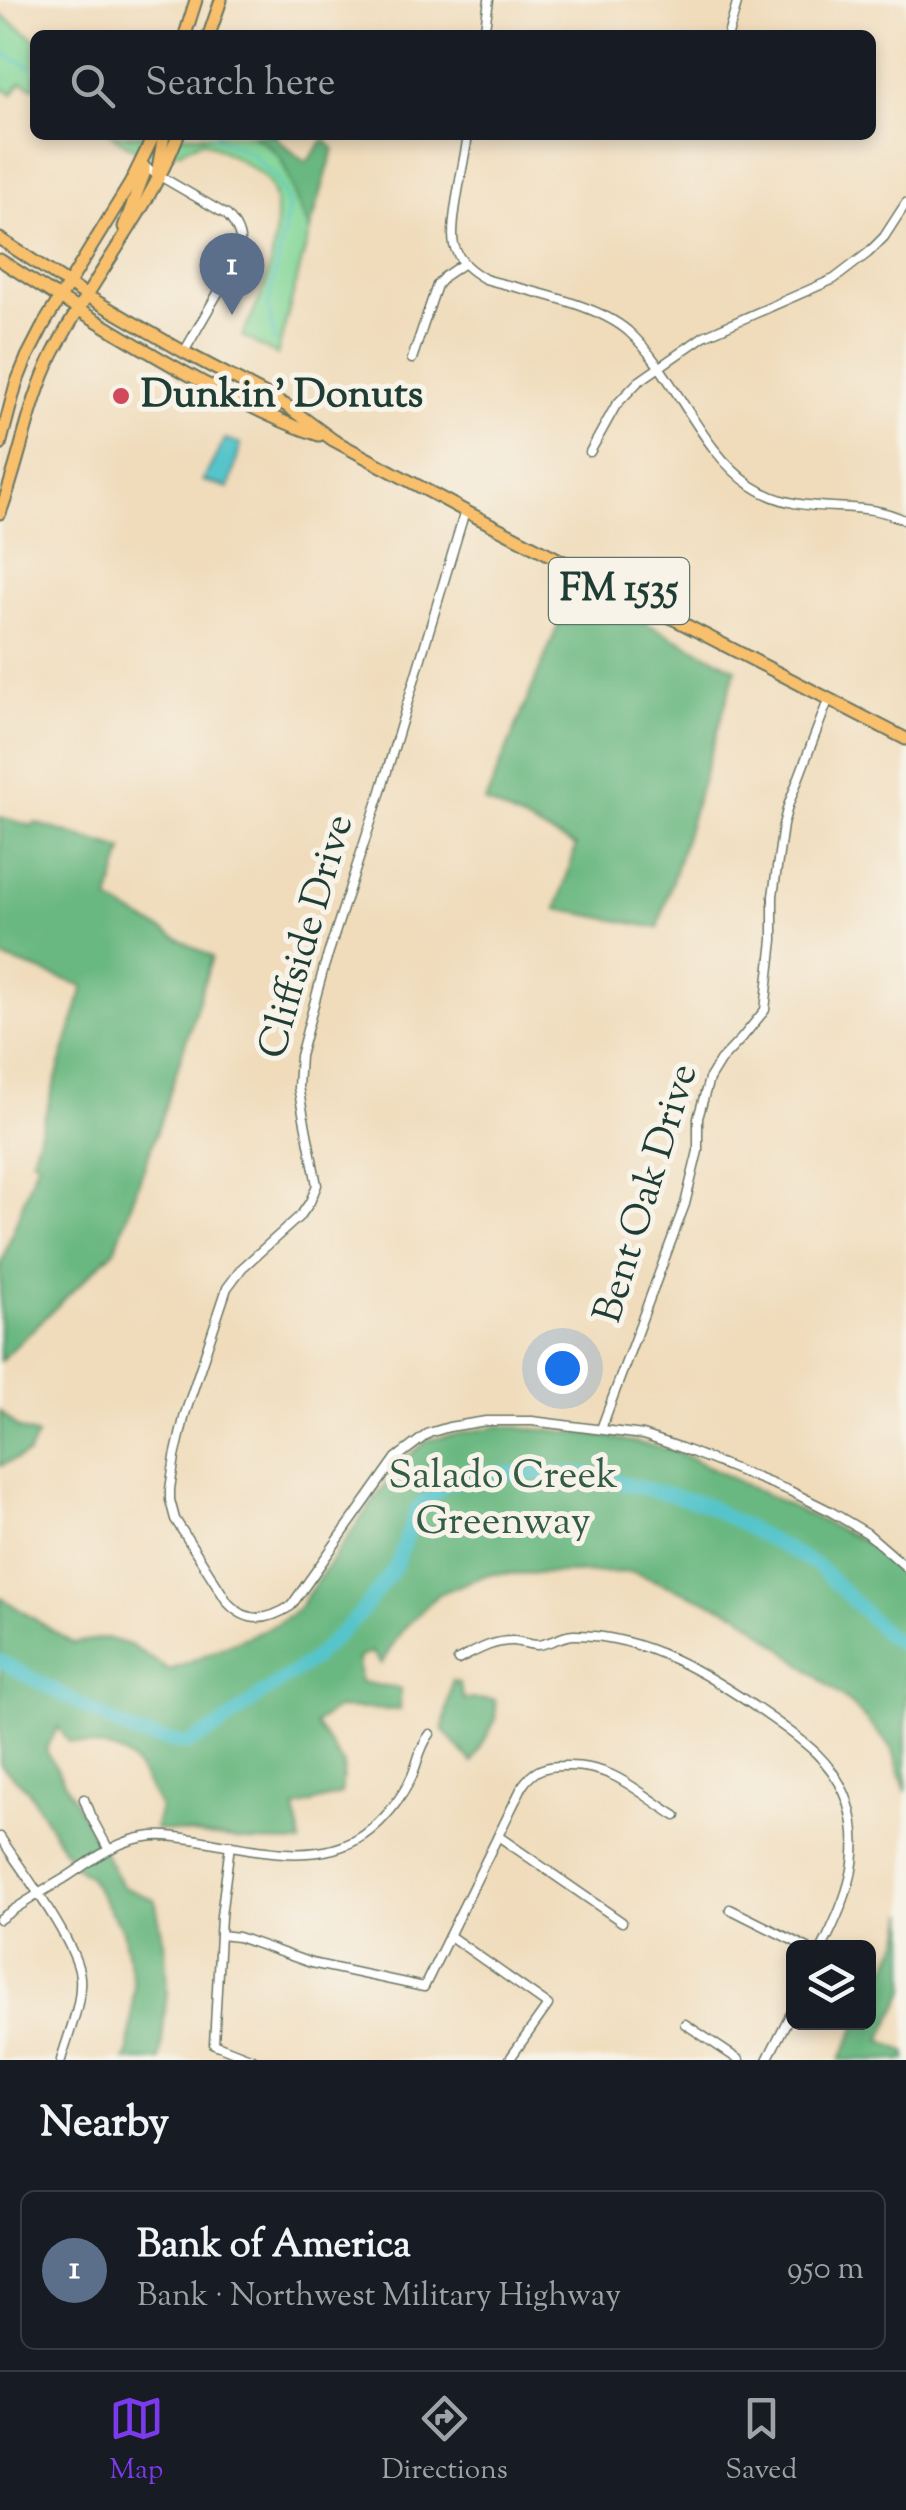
<!DOCTYPE html>
<meta charset="utf-8">
<style>
body{margin:0;font-family:"Sorts Mill Goudy",serif;background:#242831;color:#f1f3f6}
.controls{position:absolute;right:30px;bottom:30px;display:grid;overflow:hidden;border-radius:15px;box-shadow:0 5px 15px #0003}
.controls button{width:90px;height:90px;display:grid;place-items:center;padding:0;border:0;border-bottom:2px solid #363941;background:#171b24;color:#f1f3f6;font:50px sans-serif}
.you{position:absolute;left:562px;top:1368px;width:35px;height:35px;margin:-25px;border:8px solid #fff;border-radius:50%;background:#1a73e8;box-shadow:0 0 0 15px #1a73e833}
.badge{display:grid;place-items:center;width:65px;height:65px;border-radius:50%;background:#7c3aed;color:#fff;font-size:32px;font-weight:700}
.pin{position:absolute;translate:-50% -82px;filter:drop-shadow(0 2px 5px #0008)}
.pin::after{content:'';position:absolute;top:52px;width:35px;height:30px;background:inherit;clip-path:polygon(0 0,100% 0,50% 100%)}
.list{margin:0;padding:0;list-style:none}
h2{display:flex;justify-content:space-between;align-items:center;height:130px;margin:0;padding:0 40px;font-size:42px}
h2 small{font-size:32px;font-weight:400;color:#9ea1a6}
.list li{display:grid;grid-template-columns:65px 1fr auto;gap:30px;align-items:center;box-sizing:border-box;height:160px;margin:0 20px 20px;padding:0 20px;border:2px solid #363941;border-radius:15px}
.list b{display:block;font-size:38px;white-space:nowrap}
.list p{margin:0;font-size:32px;white-space:nowrap;color:#9ea1a6}
.list em{font-size:32px;font-style:normal;color:#9ea1a6}
.icon{flex:none;width:55px;height:55px;fill:none;stroke:currentColor;stroke-width:2;stroke-linecap:round;stroke-linejoin:round}
.map{position:relative;flex:none;width:906px;height:2060px;overflow:hidden}
.search{position:absolute;background:#171b24;box-shadow:0 5px 15px #0003;left:30px;right:30px;top:30px;height:110px;display:flex;align-items:center;gap:25px;box-sizing:border-box;padding:0 35px;border-radius:15px;color:#9ea1a6;font-size:38px}
.sheet{height:310px;background:#171b24}
nav{display:flex;justify-content:space-around;align-items:center;box-sizing:border-box;height:140px;border-top:2px solid #363941;background:#171b24;font-size:28px;color:#9ea1a6}
nav a{display:grid;justify-items:center;gap:5px}
nav .on{color:#7c3aed}
.map>svg:first-child{display:block}
.green{fill:#84d799;stroke:#528a66;stroke-width:2.5}
.forest{fill:#6bb881;stroke:#457a5a;stroke-width:2.5}
.water{fill:#57c5cb;stroke:#3b8180;stroke-width:2.5}
.lines{fill:none;stroke-linecap:round;stroke-linejoin:round}
.stream{stroke:#57c5cb;stroke-width:2.5}
.river{stroke:#57c5cb;stroke-width:14}
.street-casing{stroke:#687563;stroke-width:11}
.primary-casing{stroke:#687563;stroke-width:15}
.street{stroke:#fff;stroke-width:8}
.primary{stroke:#f8bf6c;stroke-width:11}
.poi-dot{fill:#d1495b;stroke:#f7f3e8;stroke-width:4}
.labels{text-anchor:middle;dominant-baseline:central;stroke-width:10;stroke-linejoin:round;paint-order:stroke}
.shield{fill:#f7f3e8;stroke:#60746a;stroke-width:2.5}
.shield-label{font-size:38px;font-weight:bold;fill:#1f3d34}
.poi-label{font-size:40px;font-weight:bold;fill:#1f3d34;stroke:#f7f3e8;text-anchor:start}
.street-label{font-size:40px;fill:#1f3d34;stroke:#f7f3e8}
.park-label{font-size:40px;fill:#335c48;stroke:#f7f3e8}
</style>
<div class="map">
<svg width="906" height="2060" viewBox="0 0 906 2060">
<rect width="100%" height="100%" fill="#f7f3e8"/>
<filter id="ink" filterUnits="userSpaceOnUse"><feTurbulence type="fractalNoise" baseFrequency=".01" numOctaves="2"/><feDisplacementMap in="SourceGraphic" scale="20" xChannelSelector="R" yChannelSelector="G"/><feConvolveMatrix kernelMatrix="1 2 1 2 8 2 1 2 1" color-interpolation-filters="sRGB"/></filter>
<filter id="wash" filterUnits="userSpaceOnUse"><feTurbulence type="fractalNoise" baseFrequency=".0048" numOctaves="4" result="noise"/><feDisplacementMap in="SourceGraphic" scale="40" xChannelSelector="R" yChannelSelector="G"/><feGaussianBlur stdDeviation="2.25" result="paint"/><feColorMatrix in="noise" values="0 0 0 0 0 0 0 0 0 0 0 0 0 0 0 0 0 1.4 0 .05"/><feComposite in="paint" operator="in"/></filter>
<g filter="url(#wash)">
<rect width="100%" height="100%" fill="#f0dcbb"/>
<g class="green">
<polygon points="0,14 35,39 35,88 21,82 13,94 0,87"/>
<path d="M 111,135 L 250,135 L 262,140 L 285,162 L 296,198 L 310,230 L 277,355 L 242,336 C 249,322 257,307 262,293 C 272,266 287,199 264,177 C 247,162 222,151 203,140 L 180,151 L 139,152 Z"/>
</g>
<g class="forest">
<path d="M 250,135 L 275,135 L 278,140 L 306,163 L 324,140 L 334,148 L 310,230 C 305,220 300,209 296,199 C 284,168 285,149 250,135 Z"/>
<polygon points="574,587 736,669 658,928 557,909 576,846 485,802"/>
<polygon points="0,817 32,826 35,823 123,850 109,901 212,957 165,1108 115,1250 0,1361 0,1267 38,1161 32,1158 84,986 0,957"/>
<polygon points="0,1411 17,1428 37,1436 28,1454 0,1466"/>
<path d="M 499,1426 L 593,1434 L 673,1450 L 869,1544 L 906,1579 L 906,1792 L 892,1748 L 851,1704 L 740,1614 L 633,1572 L 488,1574 L 438,1594 L 402,1630 L 381,1664 L 372,1652 L 358,1658 L 360,1682 L 400,1689 L 400,1710 L 337,1708 L 315,1724 L 344,1765 L 341,1794 L 295,1808 L 301,1843 L 256,1842 L 154,1829 L 160,1808 C 129,1752 134,1751 69,1742 L 58,1727 L 46,1750 L 123,1887 L 155,1900 L 165,1948 L 167,1992 L 160,2060 L 125,2060 L 129,2051 L 134,1987 L 123,1931 L 89,1877 L 74,1866 L 28,1790 L 0,1764 L 0,1597 L 72,1643 L 106,1638 L 130,1645 L 170,1670 L 273,1626 L 297,1610 L 399,1464 L 428,1440 Z"/>
<polygon points="452,1681 459,1683 464,1699 495,1700 496,1719 472,1763 443,1730"/>
<polygon points="906,1913 906,1989 881,2040 906,2052 906,2060 840,2060 859,2023 868,2022 869,2003 901,1938"/>
</g>
<polygon class="water" points="225,439 241,444 229,488 203,481"/>
<g class="lines">
<g class="stream">
<polyline points="0,52 31,67"/>
<polyline points="212,135 251,154 277,179 289,206 268,307 275,342"/>
</g>
<polyline class="river" points="0,1661 137,1735 188,1744 221,1726 262,1694 312,1660 360,1614 396,1566 416,1510 445,1484 484,1473 586,1474 702,1503 818,1566 885,1633 906,1648"/>
</g>
</g>
<g filter="url(#ink)">
<g class="lines">
<g class="street-casing">
<g id="street">
<polyline points="484,35 489,0"/>
<polyline points="728,35 738,0"/>
<path d="M 468,135 C 465,158 449,226 454,245 C 459,262 471,271 485,279 C 527,291 595,303 628,331 C 676,374 698,449 752,486 C 805,521 857,495 906,521"/>
<path d="M 141,165 L 227,215 C 240,229 243,241 238,258 L 184,352"/>
<polyline points="412,359 437,285 445,276 464,263"/>
<polyline points="590,452 616,405 638,382 704,336 834,279 868,253 884,237 906,203"/>
<path d="M 465,511 L 381,791 L 324,967 L 300,1056 L 298,1087 L 317,1185 L 310,1202 L 301,1215 L 242,1268 L 227,1288 L 185,1414 L 175,1457 L 170,1489 L 170,1500 L 175,1519 L 228,1603 C 248,1624 267,1621 291,1606 L 396,1458 L 429,1433 L 449,1427 L 486,1421 L 532,1421 L 643,1435 L 679,1447 L 790,1491 L 828,1510 L 867,1533 L 906,1567"/>
<polyline points="601,1429 685,1204 698,1151 698,1118 709,1079 720,1061 741,1039 765,1010 773,940 773,896 783,825 788,806 829,698"/>
<path d="M 458,1660 C 476,1651 493,1640 514,1641 C 522,1642 530,1645 537,1645 C 550,1644 560,1636 573,1635 C 645,1634 711,1676 767,1715 C 801,1739 834,1761 848,1802 C 865,1855 846,1901 822,1948"/>
<polyline points="84,1799 90,1815 109,1850"/>
<polyline points="498,1836 622,1922"/>
<path d="M 0,1837 C 21,1869 77,1943 80,1977 C 82,2005 68,2034 61,2060"/>
<polyline points="230,1845 221,1916 214,2044 255,2060"/>
<polyline points="730,1909 808,1948"/>
<path d="M 0,1919 C 21,1904 43,1891 65,1878 C 90,1862 115,1841 146,1837 C 161,1834 177,1837 192,1839 C 245,1847 316,1869 364,1835 C 384,1821 402,1798 412,1776 C 418,1762 420,1746 430,1734"/>
<path d="M 220,1935 L 238,1937 L 311,1963 L 424,1987 L 523,1785 C 534,1770 544,1766 563,1766 C 614,1764 635,1791 676,1816"/>
<polyline points="450,1936 548,2005 509,2060"/>
<polyline points="685,2024 739,2060"/>
<polyline points="767,2060 794,2007"/>
</g>
</g>
<g class="primary-casing">
<g id="primary">
<polyline points="185,35 196,0"/>
<polyline points="209,35 221,0"/>
<polyline points="157,174 164,135"/>
<polyline points="124,227 144,174 144,167"/>
<polyline points="0,239 87,296 184,352 287,406 333,440 465,511 906,739"/>
<path d="M 0,260 C 68,304 135,346 206,384 C 244,403 279,422 319,435"/>
<polyline points="0,445 16,384 27,357 44,324 130,184 154,135"/>
<path d="M 0,513 C 20,461 28,404 53,354 C 91,279 147,214 178,135"/>
</g>
</g>
<use href="#street" class="street"/>
<use href="#primary" class="primary"/>
</g>
</g>
<circle class="poi-dot" cx="121" cy="396" r="10"/>
<g class="labels">
<rect class="shield" x="549" y="558" width="140" height="66" rx="8"/>
<g class="shield-label">
<text x="619" y="591">FM 1535</text>
</g>
<g class="poi-label">
<text x="141" y="396">Dunkin' Donuts</text>
</g>
<g class="street-label">
<text transform="translate(308 937) rotate(-74)">Cliffside Drive</text>
<text transform="translate(648 1194) rotate(-73)">Bent Oak Drive</text>
</g>
<g class="park-label">
<text x="503" y="1477">Salado Creek<tspan x="503" dy="46">Greenway</tspan></text>
</g>
</g>
</svg>
<div class="controls">
<button><svg class="icon" aria-label="layers" viewBox="0 0 24 24"><path d="M12 4l9 5-9 5-9-5zM3 14l9 5 9-5"/></svg></button>
</div>
<div class="you"></div>
<div class="pin badge" style="left:232px;top:315px;background:#5c6f8a">1</div>
<div class="search"><svg class="icon" aria-label="search" viewBox="0 0 24 24"><circle cx="10" cy="10" r="6"/><path d="M15 15l6 6"/></svg>Search here</div>
</div>
<section class="sheet">
<h2>Nearby<small></small></h2>
<ul class="list">
<li><span class="badge" style="background:#5c6f8a">1</span><div><b>Bank of America</b><p>Bank · Northwest Military Highway</p></div><em>950 m</em></li>
</ul>
</section>
<nav>
<a class="on"><svg class="icon" aria-label="map" viewBox="0 0 24 24"><path d="M3 6l6-2 6 2 6-2v14l-6 2-6-2-6 2zM9 4v14M15 6v14"/></svg>Map</a>
<a><svg class="icon" aria-label="directions" viewBox="0 0 24 24"><path d="M12 3l9 9-9 9-9-9zM9 14v-3h6M13 9l2 2-2 2"/></svg>Directions</a>
<a><svg class="icon" aria-label="saved" viewBox="0 0 24 24"><path d="M7 4h10v16l-5-4-5 4z"/></svg>Saved</a>
</nav>
